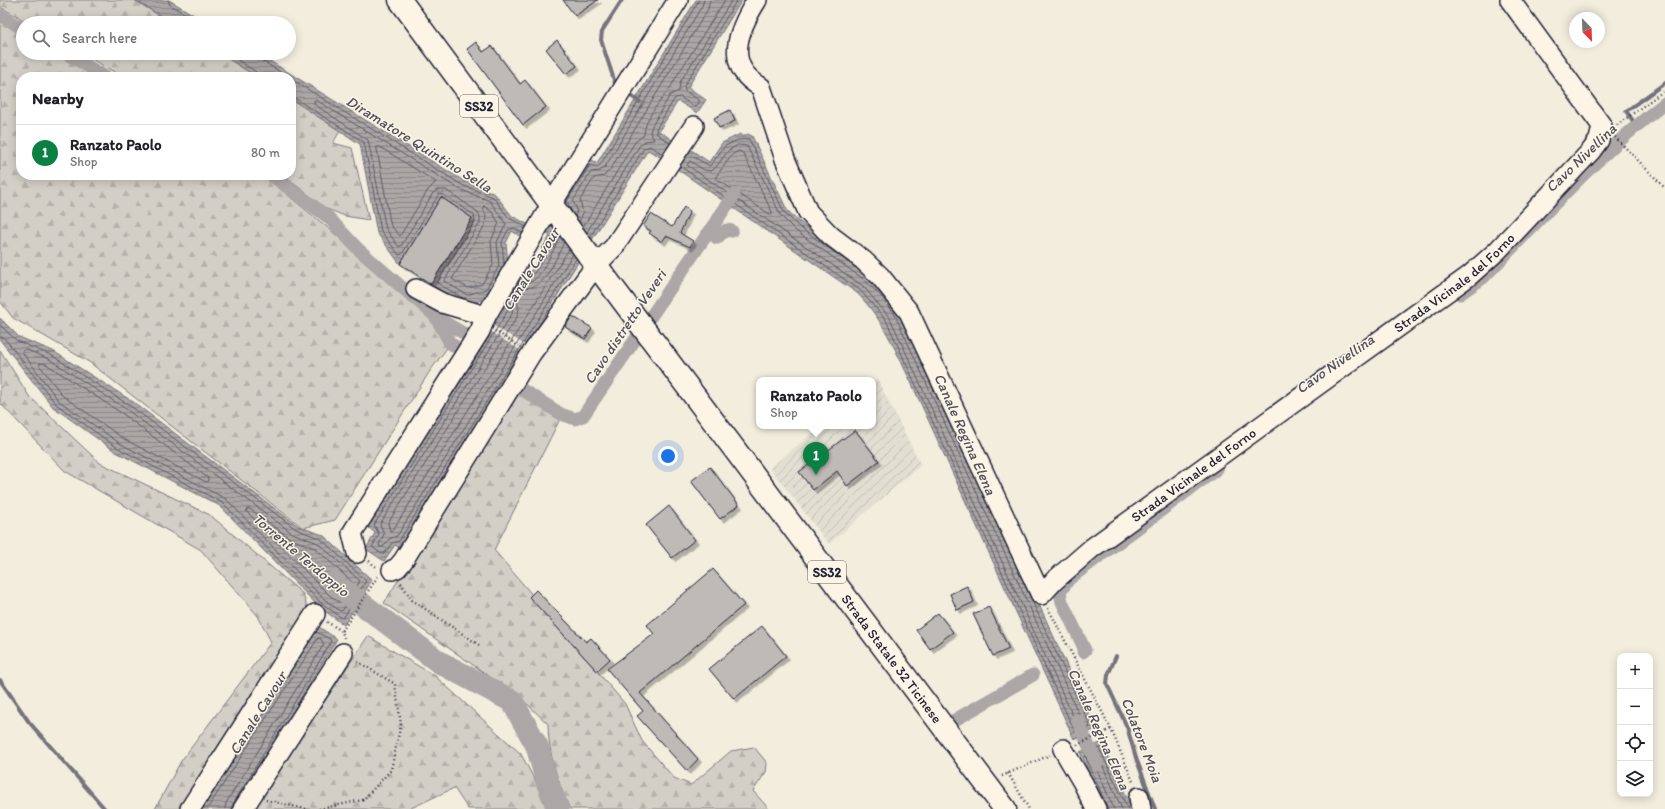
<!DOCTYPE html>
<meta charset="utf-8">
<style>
body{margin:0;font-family:Itim,sans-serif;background:#f2f2f2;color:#202124}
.controls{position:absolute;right:12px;bottom:12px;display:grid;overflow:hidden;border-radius:8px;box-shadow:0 2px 10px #0003}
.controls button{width:36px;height:36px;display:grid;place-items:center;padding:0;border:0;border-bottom:1px solid #e0e0e0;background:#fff;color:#202124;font:20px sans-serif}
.compass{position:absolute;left:1569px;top:12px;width:36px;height:36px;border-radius:50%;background:#fff;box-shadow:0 2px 10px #0003;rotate:157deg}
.you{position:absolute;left:668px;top:456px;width:14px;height:14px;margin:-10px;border:3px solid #fff;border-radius:50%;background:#1a73e8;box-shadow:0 0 0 6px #1a73e833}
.badge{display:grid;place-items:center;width:26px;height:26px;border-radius:50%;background:#0b8043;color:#fff;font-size:13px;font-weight:700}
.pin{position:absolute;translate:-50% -33px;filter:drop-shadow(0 1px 2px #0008)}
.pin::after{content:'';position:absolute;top:21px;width:14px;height:12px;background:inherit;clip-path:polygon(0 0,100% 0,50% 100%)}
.popup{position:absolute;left:756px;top:377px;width:120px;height:52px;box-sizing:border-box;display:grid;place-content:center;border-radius:8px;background:#fff;filter:drop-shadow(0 1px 3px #0005);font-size:13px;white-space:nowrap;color:#757577}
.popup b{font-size:15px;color:#202124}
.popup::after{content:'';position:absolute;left:50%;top:100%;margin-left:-8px;border:8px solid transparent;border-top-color:#fff}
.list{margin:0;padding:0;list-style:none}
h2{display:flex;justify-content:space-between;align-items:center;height:52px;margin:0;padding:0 16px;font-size:17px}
h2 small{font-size:13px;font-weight:400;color:#757577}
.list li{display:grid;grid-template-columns:26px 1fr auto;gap:12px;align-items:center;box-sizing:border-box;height:56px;padding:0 16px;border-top:1px solid #e0e0e0}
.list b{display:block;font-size:15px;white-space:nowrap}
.list p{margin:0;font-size:13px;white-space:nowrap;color:#757577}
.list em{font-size:13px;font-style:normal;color:#757577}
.icon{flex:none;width:22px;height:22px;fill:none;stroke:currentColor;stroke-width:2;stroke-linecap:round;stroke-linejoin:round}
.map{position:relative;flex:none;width:1665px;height:809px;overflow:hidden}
.search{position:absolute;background:#fff;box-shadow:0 2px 10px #0003;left:16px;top:16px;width:280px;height:44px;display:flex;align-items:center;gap:10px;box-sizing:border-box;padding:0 14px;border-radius:22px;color:#757577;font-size:15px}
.panel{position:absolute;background:#fff;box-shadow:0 2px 10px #0003;left:16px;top:72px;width:280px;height:108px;border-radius:16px}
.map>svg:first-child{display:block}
.industrial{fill:url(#industrial-furrows)}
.forest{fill:url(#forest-firs);stroke:#7b7880}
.water{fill:url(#water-rules);stroke:#75727b}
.pier{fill:#f3edde}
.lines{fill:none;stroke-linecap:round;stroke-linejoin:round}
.shore{stroke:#595766;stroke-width:1}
.stream{stroke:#75727b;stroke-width:4}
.canal{stroke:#aca7a6;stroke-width:13}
.river{stroke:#aca7a6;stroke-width:23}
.building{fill:#bfbab6;stroke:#22223b;filter:url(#shadow)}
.minor-casing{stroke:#22223b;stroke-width:22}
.major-casing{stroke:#22223b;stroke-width:25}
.path{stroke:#22223b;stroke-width:2.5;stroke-dasharray:1 3;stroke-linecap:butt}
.minor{stroke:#fcf5e5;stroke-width:19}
.major{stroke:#fcf5e5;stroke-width:22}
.labels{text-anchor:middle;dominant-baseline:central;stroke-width:3;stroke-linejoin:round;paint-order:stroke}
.shield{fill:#fcf5e5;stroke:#63616e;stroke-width:1}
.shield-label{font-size:13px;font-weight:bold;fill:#22223b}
.street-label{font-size:14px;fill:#22223b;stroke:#fcf5e5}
.water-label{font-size:15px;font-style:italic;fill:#525160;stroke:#fcf5e5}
</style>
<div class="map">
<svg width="1665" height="809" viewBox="0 0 1665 809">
<defs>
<pattern id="industrial-furrows" width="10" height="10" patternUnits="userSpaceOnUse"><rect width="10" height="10" fill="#e3ded2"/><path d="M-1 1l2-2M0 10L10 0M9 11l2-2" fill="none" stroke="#c2beb5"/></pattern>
<pattern id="forest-firs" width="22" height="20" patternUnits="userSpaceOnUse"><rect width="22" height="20" fill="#d4cfc6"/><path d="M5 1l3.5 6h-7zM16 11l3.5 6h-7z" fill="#b6b1ab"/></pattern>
<pattern id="water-rules" width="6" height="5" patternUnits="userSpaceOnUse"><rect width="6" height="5" fill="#aca7a6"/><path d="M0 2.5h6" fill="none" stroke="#8c8888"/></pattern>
<filter id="shadow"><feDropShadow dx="3.5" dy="3.5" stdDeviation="0" flood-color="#0004"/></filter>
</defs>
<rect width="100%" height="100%" fill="#f3edde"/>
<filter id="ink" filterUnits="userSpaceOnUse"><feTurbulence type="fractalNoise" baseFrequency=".025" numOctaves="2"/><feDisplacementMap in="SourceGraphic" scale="8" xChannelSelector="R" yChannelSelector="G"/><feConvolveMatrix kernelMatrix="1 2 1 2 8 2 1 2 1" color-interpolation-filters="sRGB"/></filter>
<g filter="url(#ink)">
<polygon class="industrial" points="877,379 921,465 829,544 770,468 821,426 873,426 873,383"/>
<g class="forest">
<polygon points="0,0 134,0 171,23 29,23 0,7"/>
<polygon points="0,21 23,34 23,53 56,53 97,77 21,77 21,175 263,175 327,227 431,320 447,348 430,371 335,520 303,528 89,362 13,318 0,301"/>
<polygon points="81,53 219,53 257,77 123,77"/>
<polygon points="291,99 340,131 333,143 352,148 369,220 345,216 327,209 283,175 291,175"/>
<polygon points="0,350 29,396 100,463 210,515 303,594 310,617 187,809 155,809 181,761 271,642 258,616 201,550 65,471 0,403"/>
<path d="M 517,391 L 561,417 L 494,550 L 625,704 L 642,741 L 674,778 L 691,785 L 731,751 L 754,747 L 767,763 L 766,772 L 753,791 L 769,809 L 570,809 C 558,783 548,753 548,724 L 522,699 L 384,603 Z"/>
<polygon points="368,636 435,676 521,754 550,809 468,809 454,788 409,809 253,809"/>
</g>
<g class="water">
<polygon points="135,0 169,0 207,23 172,23"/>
<polygon points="696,0 742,0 688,87 706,100 697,113 678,101 659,131 677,143 665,160 648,150 400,548 395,545 384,561 366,549 375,533 368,527 504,309 496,304 517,268 525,273 529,273 543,253 541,250 550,236 544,232 589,158 597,163"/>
<polygon points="219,53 257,53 464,181 495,194 512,216 533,227 525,240 512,231 506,243 508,263 487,298 467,305 430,286 472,218 400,264 377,233 360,144 291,99 291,77 257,77"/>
<path d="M 740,134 L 742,137 L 748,134 L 752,136 L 787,210 L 801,223 L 868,271 L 911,325 L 1096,729 L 1074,739 L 910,380 C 893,346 884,321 857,293 L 674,167 L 687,147 L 709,162 L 722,143 Z"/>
<polygon points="0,318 19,337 53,351 132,401 298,526 323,535 372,580 344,625 318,606 220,506 116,452 53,407 0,340"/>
<polygon points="316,625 337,639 233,809 196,809"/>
<polygon points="1102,742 1132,809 1105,809 1080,752"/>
</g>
<polygon class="pier" points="494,326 527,346 523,352 491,332"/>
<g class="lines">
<g class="shore">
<polyline points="168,0 170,5 200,23"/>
<polyline points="227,53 256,72 258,77"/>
<polyline points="256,53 258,58 288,77"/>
<polyline points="291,79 462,185 493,197 509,218 526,227"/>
<polyline points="291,96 364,142 381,231 399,255 402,254 439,194 444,195 474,215 475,221 437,283 463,298"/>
<polygon points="316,100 459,189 490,201 506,224 497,242 499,266 486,289 467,295 444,281 480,223 480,217 478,212 446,190 437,190 433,193 401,246 398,246 386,229 368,140 314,104 314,101"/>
<polyline points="670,143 657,134 656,129 675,98 680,97 695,107 699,103 699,100 685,91 684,86 737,0"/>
<polygon points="738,145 747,146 781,216 796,231 862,278 881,296 894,313 1083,723 1082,725 1077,725 890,318 863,286 687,165 690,161 704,170 712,171 716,167 728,151"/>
<polygon points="377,147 380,147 436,182 428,190 400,236 391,226"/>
<polygon points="739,151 743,153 772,212 771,215 715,178 732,155"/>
<polyline points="688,154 710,166 725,146 738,140 749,139 784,212 798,226 855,267"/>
<polyline points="680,166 860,290 886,320 1075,732 1078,733 1089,728 1090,725 1032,601"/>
<polygon points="484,206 492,212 499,223 491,241 493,265 482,284 468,288 452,279 485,225 486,216 483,208"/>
<polyline points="572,212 567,201 590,165 597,167 601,164 699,0"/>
<polyline points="575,217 577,210 573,201 591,172 600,171 605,167 702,6 704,0"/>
<polyline points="579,222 583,213 580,200 594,178 604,176 610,170 708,9 710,0"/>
<path d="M 583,227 L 635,142 L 644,135 C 645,113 667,97 675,79 L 725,0"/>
<polyline points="587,232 640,145 645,141 654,140 650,132 652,126 670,95 679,91 680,82 732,0"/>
<path d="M 560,236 C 556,245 541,278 532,281 C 529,283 524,281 520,281 L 509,299 L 513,307 L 512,314 L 380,524 L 384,534 L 379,545 L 380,547 L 383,547 L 389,539 L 397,536 L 573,254"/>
<polyline points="590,237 644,148 650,146 663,154"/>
<path d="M 564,242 C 559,253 547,281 535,286 C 531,288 527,287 523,288 L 516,298 L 519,309 L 517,317 L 388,523 L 390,531 L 393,530 L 569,249"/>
<polyline points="504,264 502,242 508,230 514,228 522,233"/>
<path d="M 522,276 C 524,277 528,278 531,276 C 537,273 554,239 554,233 L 556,232"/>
<polyline points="505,305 508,308 507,312 374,525 379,534 372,547 382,554 384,554 392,543 399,541 576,259"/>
<polyline points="0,325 17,341 51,355 129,405 296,529 321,539 366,581 344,617 342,618 320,602 223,503 118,448 56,404 10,345 4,338 0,337"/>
<polygon points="25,349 49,359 126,409 292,533 318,543 360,581 343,610 340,611 324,599 226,499 121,444 59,401 22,352"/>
<polygon points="40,363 46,364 123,414 208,478 208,481 206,482 124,439 63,396 40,366"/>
<polygon points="247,509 250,509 291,539 315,548 352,582 352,584 341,602 339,602 328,594 247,512"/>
<polyline points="207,809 313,646 317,639 320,638 324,644 226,803 225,809"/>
<polyline points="230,809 331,642 330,639 316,632"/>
<polyline points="1108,809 1085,755 1099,748 1128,809"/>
<polyline points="1114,809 1092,758 1096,754 1098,755 1122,809"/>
</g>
<g class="stream">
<polyline points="616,86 601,40 602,31 622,0"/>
<polyline points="631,96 640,102"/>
<polyline points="1636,125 1626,111 1665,83"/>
<polyline points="1116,656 1108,675 1107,684 1127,727 1136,758 1155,809"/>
<polyline points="0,680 29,722 105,809"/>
</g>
<g class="canal">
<polyline points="0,15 23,29"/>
<polyline points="65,53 106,77"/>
<polyline points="271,175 329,218 358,249 435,316 450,343 462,351"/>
<polyline points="709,232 717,238 726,230 732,231"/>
<path d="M 1460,294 L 1483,278 C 1542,218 1598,154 1665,103"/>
<polyline points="436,317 470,337"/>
<polyline points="518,387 561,414 575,419 583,416 734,195"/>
<polyline points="1083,652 1085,650 1062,602 1060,592 1069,579 1217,469"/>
<polyline points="1077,720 1097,764"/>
<polyline points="953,721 1033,675"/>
</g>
<polyline class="river" points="334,583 439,662 512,701 537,746 547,782 558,809"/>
</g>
<g class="building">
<polygon points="563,0 598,0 575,16"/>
<polygon points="557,40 577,66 566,74 546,49"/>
<polygon points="476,42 483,52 492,46 520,84 525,80 546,107 523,125 467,49"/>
<polygon points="730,110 735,121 719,128 714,118"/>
<polygon points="441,197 472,218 431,284 400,264"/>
<polygon points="684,207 690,211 680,233 693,241 690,247 666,236 662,242 649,233 651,231 643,226 651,214 672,227"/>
<polygon points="572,316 592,328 585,339 565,327"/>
<polygon points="855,430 879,461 847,486 837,471 813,490 799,472"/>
<polygon points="710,467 739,505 720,519 691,481"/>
<polygon points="669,506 695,540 672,558 646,525"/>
<polygon points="713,569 744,605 640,693 698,759 687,771 637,716 643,711 607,669 654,634 647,625"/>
<polygon points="967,586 974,602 957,610 950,594"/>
<polygon points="536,590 586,642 591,638 610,659 597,671 529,597"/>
<polygon points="989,607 1009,649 993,656 973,614"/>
<polygon points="938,613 953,632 930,649 916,630"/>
<polygon points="762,626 786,656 734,699 709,669"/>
</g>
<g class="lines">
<g class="minor-casing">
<g id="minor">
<path id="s1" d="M 757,0 C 738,30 723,66 761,87 L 785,159 L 808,212 L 831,236 L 863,260 L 880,276 L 909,312 L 1041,595 L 1054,581 L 1092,548 L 1469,276 L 1497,251 L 1591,151 L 1599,140 L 1602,126 L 1510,0"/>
<polyline points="416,289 442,303 486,316"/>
<polyline points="357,553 352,533 480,331 486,316 551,205 678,0"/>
<polyline points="392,570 397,568 403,561 531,354 596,265 614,247 694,126"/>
<polyline points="1063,749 1083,783 1096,809"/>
<polyline points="1139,797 1141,809"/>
<polyline points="190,809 315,614"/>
<polyline points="243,809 343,653"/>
</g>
</g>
<g class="major-casing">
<g id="major">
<path id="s2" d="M 400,0 L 596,265 L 1005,809"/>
</g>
</g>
<g class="path">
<polyline points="1617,125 1665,90"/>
<polyline points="1615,137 1665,188"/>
<polyline points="495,331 519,346"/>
<polyline points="369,561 377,568"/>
<polyline points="401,583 412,600 479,645"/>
<polyline points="1048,608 1111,729 1134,784"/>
<polyline points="327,622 342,631 344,638"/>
<polyline points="342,631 378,576"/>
<polyline points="1077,745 1111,729"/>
<polyline points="1008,773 1029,809"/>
<polyline points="1002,776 1050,755"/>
<polyline points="266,800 306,809"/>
<polyline points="319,809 363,800 391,770 401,724 395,684 355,660"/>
</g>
<use href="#minor" class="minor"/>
<use href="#major" class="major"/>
</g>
</g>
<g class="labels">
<g class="shield">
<rect x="460" y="95" width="38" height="22" rx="3"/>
<rect x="808" y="561" width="38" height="22" rx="3"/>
</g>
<g class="shield-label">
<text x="479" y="106">SS32</text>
<text x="827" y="572">SS32</text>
</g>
<g class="street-label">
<text stroke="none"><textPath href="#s1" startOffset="1208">Strada Vicinale del Forno</textPath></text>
<text stroke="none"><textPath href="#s1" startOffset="884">Strada Vicinale del Forno</textPath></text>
<text stroke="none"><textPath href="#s2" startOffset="822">Strada Statale 32 Ticinese</textPath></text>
</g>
<g class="water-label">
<text transform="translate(419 144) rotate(32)">Diramatore Quintino Sella</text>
<text transform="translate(1581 158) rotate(-44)">Cavo Nivellina</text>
<text transform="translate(531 269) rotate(-58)">Canale Cavour</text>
<text transform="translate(625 327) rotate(-56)">Cavo distretto Veveri</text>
<text transform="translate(1335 364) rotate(-35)">Cavo Nivellina</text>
<text transform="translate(965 434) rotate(66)">Canale Regina Elena</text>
<text transform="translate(301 555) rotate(40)">Torrente Terdoppio</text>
<text transform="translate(258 713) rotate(-58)">Canale Cavour</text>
<text transform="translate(1099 729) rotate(66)">Canale Regina Elena</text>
<text transform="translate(1142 740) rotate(69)">Colatore Moia</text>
</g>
</g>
</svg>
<div class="controls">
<button>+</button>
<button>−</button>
<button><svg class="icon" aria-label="locate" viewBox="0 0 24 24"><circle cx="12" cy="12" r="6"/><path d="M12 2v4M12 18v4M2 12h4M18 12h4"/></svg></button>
<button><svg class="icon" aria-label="layers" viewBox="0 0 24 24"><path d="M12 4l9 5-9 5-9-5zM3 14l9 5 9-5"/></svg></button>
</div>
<svg class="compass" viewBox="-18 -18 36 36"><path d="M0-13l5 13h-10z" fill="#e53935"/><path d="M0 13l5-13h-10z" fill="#757577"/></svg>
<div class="you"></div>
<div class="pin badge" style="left:816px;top:475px">1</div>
<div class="popup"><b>Ranzato Paolo</b>Shop</div>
<div class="search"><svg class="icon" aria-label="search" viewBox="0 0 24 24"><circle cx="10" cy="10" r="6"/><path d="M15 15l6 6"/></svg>Search here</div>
<section class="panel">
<h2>Nearby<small></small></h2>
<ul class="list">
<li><span class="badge">1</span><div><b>Ranzato Paolo</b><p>Shop</p></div><em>80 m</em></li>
</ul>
</section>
</div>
